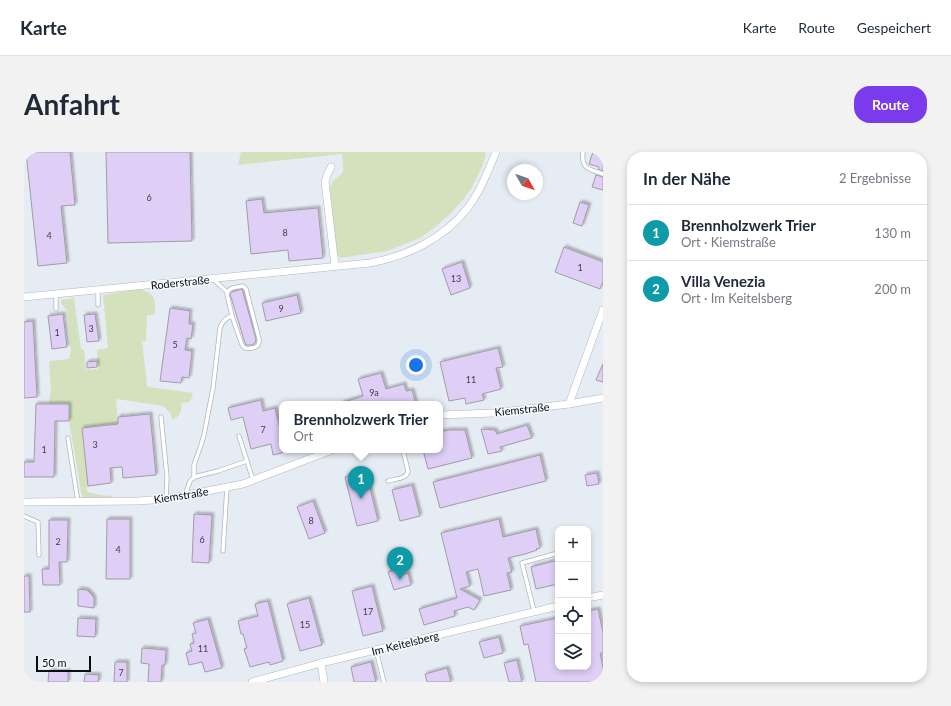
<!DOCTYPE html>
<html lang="de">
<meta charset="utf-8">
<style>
body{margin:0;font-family:Lato,sans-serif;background:#f2f2f3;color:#1f2937}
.controls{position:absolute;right:12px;bottom:12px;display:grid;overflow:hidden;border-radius:8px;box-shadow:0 2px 6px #0003}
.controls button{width:36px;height:36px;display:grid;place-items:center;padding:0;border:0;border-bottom:1px solid #e0e1e3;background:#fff;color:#1f2937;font:20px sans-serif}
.compass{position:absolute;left:483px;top:12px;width:36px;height:36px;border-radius:50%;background:#fff;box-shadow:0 2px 6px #0003;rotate:130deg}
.scale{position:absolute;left:12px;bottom:10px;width:55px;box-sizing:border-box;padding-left:4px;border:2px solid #0a0c0e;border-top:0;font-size:11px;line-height:14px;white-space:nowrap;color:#0a0c0e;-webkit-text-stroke:3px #f4f9ff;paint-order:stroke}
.you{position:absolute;left:392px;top:213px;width:14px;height:14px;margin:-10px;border:3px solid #fff;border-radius:50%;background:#1a73e8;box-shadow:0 0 0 6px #1a73e833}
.badge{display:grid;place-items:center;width:26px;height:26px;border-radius:50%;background:#7c3aed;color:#fff;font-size:13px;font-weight:700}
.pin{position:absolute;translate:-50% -33px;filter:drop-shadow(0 1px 2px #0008)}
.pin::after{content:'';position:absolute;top:21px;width:14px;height:12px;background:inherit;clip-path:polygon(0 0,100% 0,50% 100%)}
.popup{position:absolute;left:255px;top:249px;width:164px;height:52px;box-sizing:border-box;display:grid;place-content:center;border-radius:8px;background:#fff;filter:drop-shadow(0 1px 3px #0005);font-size:13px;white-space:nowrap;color:#747a83}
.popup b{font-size:15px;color:#1f2937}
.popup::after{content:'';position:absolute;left:50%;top:100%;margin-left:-8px;border:8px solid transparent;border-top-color:#fff}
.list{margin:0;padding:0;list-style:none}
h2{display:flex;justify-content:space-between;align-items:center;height:52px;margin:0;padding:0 16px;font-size:17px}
h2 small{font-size:13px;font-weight:400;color:#747a83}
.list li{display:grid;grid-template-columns:26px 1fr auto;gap:12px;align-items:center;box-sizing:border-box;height:56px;padding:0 16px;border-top:1px solid #e0e1e3}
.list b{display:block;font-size:15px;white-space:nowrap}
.list p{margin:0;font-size:13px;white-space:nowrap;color:#747a83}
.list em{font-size:13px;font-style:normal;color:#747a83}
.icon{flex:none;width:22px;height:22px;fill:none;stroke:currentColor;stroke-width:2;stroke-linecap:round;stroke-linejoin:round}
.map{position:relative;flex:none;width:579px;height:530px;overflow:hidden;border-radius:16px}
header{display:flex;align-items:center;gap:24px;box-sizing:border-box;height:56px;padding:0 20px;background:#fff;border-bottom:1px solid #e0e1e3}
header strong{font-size:19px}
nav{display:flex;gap:22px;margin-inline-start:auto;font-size:14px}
.intro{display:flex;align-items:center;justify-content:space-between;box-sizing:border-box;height:96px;padding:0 24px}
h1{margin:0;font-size:28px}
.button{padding:10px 18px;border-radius:16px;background:#7c3aed;color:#fff;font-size:14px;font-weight:700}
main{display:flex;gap:24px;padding:0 24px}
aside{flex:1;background:#fff;border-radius:16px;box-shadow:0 2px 6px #0003}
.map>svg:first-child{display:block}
.green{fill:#d3e2bc}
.building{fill:#dfcef6;stroke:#a09da5;filter:url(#shadow)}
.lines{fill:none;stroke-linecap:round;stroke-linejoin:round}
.service-casing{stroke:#b0b6bd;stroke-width:5}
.minor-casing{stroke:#b0b6bd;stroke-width:8}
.service{stroke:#fff;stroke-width:3.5}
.minor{stroke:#fff;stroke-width:7}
.labels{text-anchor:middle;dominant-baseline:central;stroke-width:3;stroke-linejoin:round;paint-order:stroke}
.number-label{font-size:9px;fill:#3f3c48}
.street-label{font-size:11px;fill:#0a0c0e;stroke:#f4f9ff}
</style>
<header>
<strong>Karte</strong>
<nav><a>Karte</a><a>Route</a><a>Gespeichert</a></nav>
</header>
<div class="intro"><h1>Anfahrt</h1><a class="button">Route</a></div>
<main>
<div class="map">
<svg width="579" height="530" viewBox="0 0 579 530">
<defs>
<filter id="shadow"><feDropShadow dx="2" dy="-2" stdDeviation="1" flood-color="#0004"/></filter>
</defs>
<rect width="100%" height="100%" fill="#e6ecf3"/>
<g class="green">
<path d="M 217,0 L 461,0 L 462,3 L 458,15 L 447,37 L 438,49 L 426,62 L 410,76 L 396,86 L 363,99 L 316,106 L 313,102 L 306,36 C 307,27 317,26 319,19 C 320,14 318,7 318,2 L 214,13 Z"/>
<path d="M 115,137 C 131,141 133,149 130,163 L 123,163 L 122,189 L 118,189 L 123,233 L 124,235 L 169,241 L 166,250 L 157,251 C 158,260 156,264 148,268 L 147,262 L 139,254 L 93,247 L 92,249 L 94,272 L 58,276 L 64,334 L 62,337 L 64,340 L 76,343 L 88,344 L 88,345 L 85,346 L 59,346 L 57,340 L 54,321 L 45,269 L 25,252 L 25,250 L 27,237 L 25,213 L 26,209 L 45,207 L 47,199 L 43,159 L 37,151 L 37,148 L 50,146 L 57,197 L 60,198 L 62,218 L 74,217 L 73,198 L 84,196 L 79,143 Z"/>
</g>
<g class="building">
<polygon points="2,0 46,0 51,53 37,54 43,111 14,114"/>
<polygon points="82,0 166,0 168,89 84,91"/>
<polygon points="569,0 579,0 579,19 574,17 575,15 565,12"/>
<polygon points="572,23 579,25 579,38 568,35"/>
<polygon points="238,47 240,61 294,56 299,106 265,109 264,98 227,102 222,49"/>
<polygon points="556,50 565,53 558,74 549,71"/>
<polygon points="540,95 579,110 579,130 576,137 531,120"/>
<polygon points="438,110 446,136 427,143 418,117"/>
<polygon points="218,137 232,187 231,191 228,193 222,193 221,191 206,142 208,140"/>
<polygon points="273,143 277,161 242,169 238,151"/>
<polygon points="146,156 166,159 165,172 169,172 167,187 163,186 161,198 168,199 165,226 158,225 157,231 136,229"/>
<polygon points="39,162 43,195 28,197 24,164"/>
<polygon points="71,162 75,189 63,190 60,163"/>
<polygon points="9,169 13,245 0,246 0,170"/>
<polygon points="474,196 479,215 472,216 477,237 458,242 460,248 442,252 441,246 425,249 416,210"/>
<polygon points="73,209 73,215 63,216 63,210"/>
<polygon points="579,212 579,230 572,228"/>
<polygon points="357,221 362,237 380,232 382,239 388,238 392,252 317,252 317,251 339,244 334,227"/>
<polygon points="237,248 239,259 251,256 258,286 258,301 249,303 247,292 227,297 219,265 207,268 204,256"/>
<polygon points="12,252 45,252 45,269 31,269 30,325 0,325 0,310 10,310"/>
<polygon points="126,262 132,323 99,326 98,315 86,316 87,331 64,334 58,276 94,272 94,265"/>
<polygon points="503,273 508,286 476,295 478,299 464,302 457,277 471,278 473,282"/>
<polygon points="424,278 441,278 448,306 404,317 399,298 416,298 416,280"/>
<polygon points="516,303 522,329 416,356 409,330"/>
<polygon points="342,320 354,369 333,374 321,325"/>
<polygon points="573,321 575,332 563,334 561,323"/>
<polygon points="388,333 396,364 376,369 368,338"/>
<polygon points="289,349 301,381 285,387 273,355"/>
<polygon points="170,362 188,363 185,411 168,410"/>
<polygon points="83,367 106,367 106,427 82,427"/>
<polygon points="475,367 479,385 512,377 516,396 512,397 513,398 501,402 484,406 488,420 483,421 487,438 460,444 454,417 442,420 446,434 436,437 456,448 450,458 444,455 430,459 431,464 400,473 395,457 433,446 417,381"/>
<polygon points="25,368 44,368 43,410 35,410 36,433 19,433 18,417 25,417"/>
<polygon points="534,408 534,432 512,437 507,415"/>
<polygon points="373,417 375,424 384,421 387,433 370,438 364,420"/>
<polygon points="0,424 5,424 6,460 0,460"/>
<polygon points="348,434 359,479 339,484 328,439"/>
<polygon points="54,437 63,438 68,443 70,446 70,456 54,454"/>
<polygon points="285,446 298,493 276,499 263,452"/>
<polygon points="244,449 259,509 246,513 245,510 226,515 220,497 223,496 219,482 217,482 214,469 234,464 231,452"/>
<polygon points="574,457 579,481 579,501 576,501 579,516 579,530 512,530 504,492 500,493 496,474 534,466 534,515 564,515 564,459"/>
<polygon points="54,466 72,467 71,485 53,484"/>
<polygon points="184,467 198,516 181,520 178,510 165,513 162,501 168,499 166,492 170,491 168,482 172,481 169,471"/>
<polygon points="475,485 479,501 460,506 455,490"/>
<polygon points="118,496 142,498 141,513 138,513 137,530 124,530 125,512 117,511"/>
<polygon points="493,508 498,530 485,530 480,511"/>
<polygon points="91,510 103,510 103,530 90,530"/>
<polygon points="347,510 352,530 330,530 327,515"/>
<polygon points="423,516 427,530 403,530 401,522"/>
<polygon points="25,519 44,519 44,530 24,530"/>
<polygon points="61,522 75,523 74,530 60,530"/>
</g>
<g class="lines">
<g class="service-casing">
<g id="service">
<path d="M 559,0 C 557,17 565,17 579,22"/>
<polyline points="189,127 203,140"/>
<polyline points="74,138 74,153"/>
<polyline points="32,157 32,142"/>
<polyline points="137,265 143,325 142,347"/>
<polyline points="215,284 229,328"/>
<polyline points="44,286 54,350"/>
<path d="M 170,326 L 170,313 L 177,293 L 180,283 L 189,236 L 196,176 C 198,170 201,166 208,164 L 203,142 C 204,135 213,135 219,134 L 222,137 L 234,183 C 235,186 236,190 234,193 C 232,196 225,197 221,196 C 219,195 218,193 217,190 L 208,164"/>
<path d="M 364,329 C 371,327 383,327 384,319 L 379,298"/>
<polyline points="161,343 166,329 170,325 194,319 223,309"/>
<polyline points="0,364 14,370 15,403"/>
<polyline points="199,399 203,335"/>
<polyline points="510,459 498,411 534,401"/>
<polyline points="352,498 360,530"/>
</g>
</g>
<g class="minor-casing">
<g id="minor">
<polyline points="307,15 303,23 301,30 311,114"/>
<path d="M 0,145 L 346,111 C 383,104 419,87 443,57 C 456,40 464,19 472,0"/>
<polyline points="545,252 579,158"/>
<polyline points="416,263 470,261 545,252 579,246"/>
<polyline points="0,350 114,349 142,347 219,332 308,298"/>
<polyline points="564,446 579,443"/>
<polyline points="297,511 300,530"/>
<polyline points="228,530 297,511 534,454"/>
</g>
</g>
<use href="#service" class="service"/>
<use href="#minor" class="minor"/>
</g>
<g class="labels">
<g class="number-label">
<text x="125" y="45">6</text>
<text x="261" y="80">8</text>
<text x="25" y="83">4</text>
<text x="556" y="115">1</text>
<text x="432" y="126">13</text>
<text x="257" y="156">9</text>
<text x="67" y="176">3</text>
<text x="33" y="180">1</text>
<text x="151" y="192">5</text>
<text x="447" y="227">11</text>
<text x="350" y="240">9a</text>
<text x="239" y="277">7</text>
<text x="71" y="292">3</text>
<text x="20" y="297">1</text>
<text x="287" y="368">8</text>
<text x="178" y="387">6</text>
<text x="34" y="389">2</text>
<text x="94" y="397">4</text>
<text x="344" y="459">17</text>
<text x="281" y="472">15</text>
<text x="179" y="496">11</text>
<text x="97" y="520">7</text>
</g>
<g class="street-label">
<text transform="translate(156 130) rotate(-6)">Roderstraße</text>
<text transform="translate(498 257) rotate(-6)">Kiemstraße</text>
<text transform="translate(157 343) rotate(-9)">Kiemstraße</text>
<text transform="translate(381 491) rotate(-14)">Im Keitelsberg</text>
</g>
</g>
</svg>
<div class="controls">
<button>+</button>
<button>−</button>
<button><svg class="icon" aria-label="locate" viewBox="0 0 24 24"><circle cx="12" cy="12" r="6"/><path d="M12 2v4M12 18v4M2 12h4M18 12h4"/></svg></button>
<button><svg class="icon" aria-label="layers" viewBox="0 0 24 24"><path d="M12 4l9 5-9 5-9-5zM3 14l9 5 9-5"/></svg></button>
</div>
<svg class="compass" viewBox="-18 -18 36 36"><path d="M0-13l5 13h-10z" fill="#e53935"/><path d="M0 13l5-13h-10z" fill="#747a83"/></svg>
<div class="scale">50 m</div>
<div class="you"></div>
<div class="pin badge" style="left:337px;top:347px;background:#0f9aa8">1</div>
<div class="popup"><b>Brennholzwerk Trier</b>Ort</div>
<div class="pin badge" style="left:376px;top:428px;background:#0f9aa8">2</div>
</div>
<aside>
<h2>In der Nähe<small>2 Ergebnisse</small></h2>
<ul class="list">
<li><span class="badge" style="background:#0f9aa8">1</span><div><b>Brennholzwerk Trier</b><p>Ort · Kiemstraße</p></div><em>130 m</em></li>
<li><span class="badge" style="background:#0f9aa8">2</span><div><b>Villa Venezia</b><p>Ort · Im Keitelsberg</p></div><em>200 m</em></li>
</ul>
</aside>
</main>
